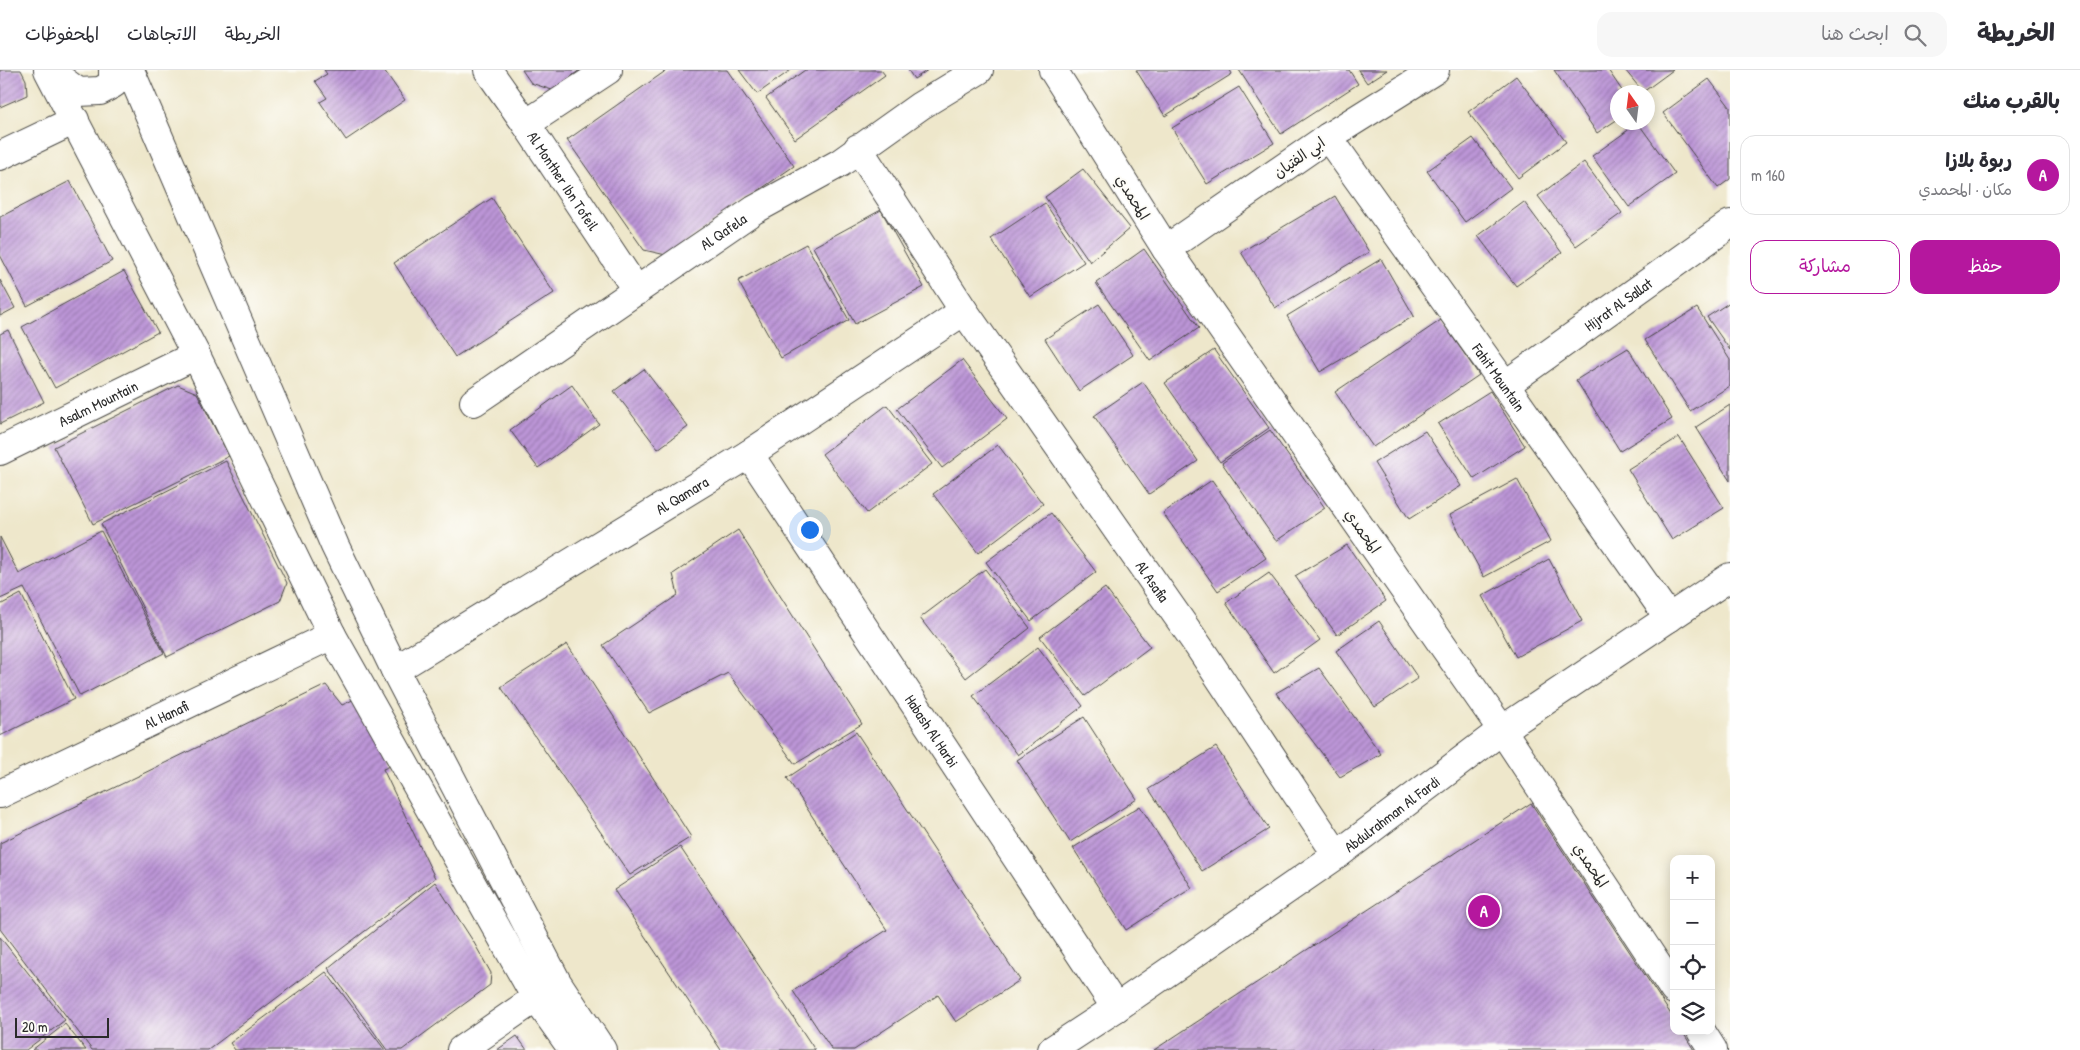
<!DOCTYPE html>
<html lang="ar">
<meta charset="utf-8">
<style>
body{margin:0;font-family:"Patrick Hand","Playpen Sans Arabic",sans-serif;background:#f7f7f7;color:#2b2b33;direction:rtl}
.controls{position:absolute;right:15px;bottom:15px;display:grid;overflow:hidden;border-radius:10px;box-shadow:0 2px 12px #0003}
.controls button{width:45px;height:45px;display:grid;place-items:center;padding:0;border:0;border-bottom:1px solid #e1e1e2;background:#fff;color:#2b2b33;font:25px sans-serif}
.compass{position:absolute;left:1610px;top:15px;width:45px;height:45px;border-radius:50%;background:#fff;box-shadow:0 2px 12px #0003;rotate:346deg}
.scale{position:absolute;left:15px;bottom:12px;width:94px;box-sizing:border-box;padding-left:5px;border:2px solid #2b2b2b;border-top:0;font-size:14px;line-height:18px;white-space:nowrap;color:#2b2b2b;-webkit-text-stroke:4px #fdfcf7;paint-order:stroke}
.you{position:absolute;left:809px;top:459px;width:18px;height:18px;margin:-12px;border:4px solid #fff;border-radius:50%;background:#1a73e8;box-shadow:0 0 0 8px #1a73e833}
.badge{display:grid;place-items:center;width:32px;height:32px;border-radius:50%;background:#b5179e;color:#fff;font-size:16px;font-weight:700}
.pin{position:absolute;translate:-50% -50%;border:2px solid #fff;box-shadow:0 1px 5px #0006}
.list{margin:0;padding:0;list-style:none}
h2{display:flex;justify-content:space-between;align-items:center;height:65px;margin:0;padding:0 20px;font-size:21px}
h2 small{font-size:16px;font-weight:400;color:#7c7c81}
.list li{display:grid;grid-template-columns:32px 1fr auto;gap:15px;align-items:center;box-sizing:border-box;height:80px;margin:0 10px 10px;padding:0 10px;border:1px solid #e1e1e2;border-radius:15px}
.list b{display:block;font-size:19px;white-space:nowrap}
.list p{margin:0;font-size:16px;white-space:nowrap;color:#7c7c81}
.list em{font-size:16px;font-style:normal;color:#7c7c81}
.actions{display:flex;gap:10px;padding:15px 20px}
.actions a{flex:1;padding:11px 0;border:1px solid #b5179e;border-radius:15px;text-align:center;font-size:18px;color:#b5179e}
.actions .main{background:#b5179e;color:#fff}
.icon{flex:none;width:28px;height:28px;fill:none;stroke:currentColor;stroke-width:2;stroke-linecap:round;stroke-linejoin:round}
.map{position:relative;flex:none;width:1730px;height:980px;overflow:hidden;direction:ltr}
header{display:flex;align-items:center;gap:30px;box-sizing:border-box;height:70px;padding:0 25px;background:#fff;border-bottom:1px solid #e1e1e2}
header strong{font-size:24px}
nav{display:flex;gap:28px;margin-inline-start:auto;font-size:18px}
.search{width:350px;height:45px;background:#f7f7f7;display:flex;align-items:center;gap:12px;box-sizing:border-box;padding:0 18px;border-radius:15px;color:#7c7c81;font-size:19px}
main{display:flex}
aside{flex:1;background:#fff}
.map>svg:first-child{display:block}
.building{fill:url(#building-hatch)}
.lines{fill:none;stroke-linecap:round;stroke-linejoin:round}
.street-casing{stroke:#484743;stroke-width:30}
.secondary-casing{stroke:#484743;stroke-width:30}
.street{stroke:#fff;stroke-width:28}
.secondary{stroke:#fff;stroke-width:28}
.labels{text-anchor:middle;dominant-baseline:central;stroke-width:4;stroke-linejoin:round;paint-order:stroke}
.street-label{font-size:15px;fill:#2b2b2b;stroke:#fdfcf7}
</style>
<header>
<strong>الخريطة</strong>
<div class="search"><svg class="icon" aria-label="search" viewBox="0 0 24 24"><circle cx="10" cy="10" r="6"/><path d="M15 15l6 6"/></svg>ابحث هنا</div>
<nav><a>الخريطة</a><a>الاتجاهات</a><a>المحفوظات</a></nav>
</header>
<main>
<aside>
<h2>بالقرب منك<small></small></h2>
<ul class="list">
<li><span class="badge">A</span><div><b>ربوة بلازا</b><p>مكان · المحمدي</p></div><em>160 m</em></li>
</ul>
<div class="actions"><a class="main">حفظ</a><a>مشاركة</a></div>
</aside>
<div class="map">
<svg width="1730" height="980" viewBox="0 0 1730 980">
<defs>
<pattern id="building-hatch" width="6" height="6" patternUnits="userSpaceOnUse" patternTransform="scale(1.25)"><rect width="6" height="6" fill="#bc95d7"/><path d="M-1 1l2-2M0 6l6-6M5 7l2-2" fill="none" stroke="#997aaf"/></pattern>
</defs>
<rect width="100%" height="100%" fill="#fdfcf7"/>
<filter id="ink" filterUnits="userSpaceOnUse"><feTurbulence type="fractalNoise" baseFrequency=".02" numOctaves="2"/><feDisplacementMap in="SourceGraphic" scale="10" xChannelSelector="R" yChannelSelector="G"/><feConvolveMatrix kernelMatrix="1 2 1 2 8 2 1 2 1" color-interpolation-filters="sRGB"/></filter>
<filter id="wash" filterUnits="userSpaceOnUse"><feTurbulence type="fractalNoise" baseFrequency=".0096" numOctaves="4" result="noise"/><feDisplacementMap in="SourceGraphic" scale="20" xChannelSelector="R" yChannelSelector="G"/><feGaussianBlur stdDeviation="1.12" result="paint"/><feColorMatrix in="noise" values="0 0 0 0 0 0 0 0 0 0 0 0 0 0 0 0 0 1.4 0 .05"/><feComposite in="paint" operator="in"/></filter>
<g filter="url(#wash)">
<rect width="100%" height="100%" fill="#eee7cb"/>
<g id="blocks">
<g class="building">
<polygon points="0,0 21,0 26,10 27,25 0,37"/>
<polygon points="324,0 384,0 405,30 346,70 320,32 327,28 315,11 327,4"/>
<polygon points="522,0 580,0 552,20 531,13"/>
<polygon points="667,0 727,0 794,96 666,185 644,180 567,70"/>
<polygon points="739,0 791,0 757,24"/>
<polygon points="805,0 881,0 885,5 795,69 766,28"/>
<polygon points="908,0 928,0 914,9"/>
<polygon points="1136,0 1230,0 1232,4 1165,46"/>
<polygon points="1239,0 1349,0 1358,14 1281,64"/>
<polygon points="1358,0 1387,0 1367,13"/>
<polygon points="1554,0 1608,0 1623,22 1618,22 1618,49 1597,63"/>
<polygon points="1625,0 1673,0 1643,22"/>
<polygon points="1516,6 1566,72 1518,108 1468,42"/>
<polygon points="1709,9 1730,37 1730,109 1718,118 1663,43"/>
<polygon points="1239,17 1274,73 1207,114 1172,58"/>
<polygon points="1638,53 1675,104 1629,137 1592,86"/>
<polygon points="1473,68 1511,118 1465,152 1427,101"/>
<polygon points="1584,92 1622,143 1576,176 1538,126"/>
<polygon points="1083,99 1130,158 1090,192 1045,127"/>
<polygon points="70,111 112,191 27,236 0,185 0,147"/>
<polygon points="1335,126 1369,182 1275,238 1241,182"/>
<polygon points="492,128 554,223 455,287 394,193"/>
<polygon points="1524,132 1562,183 1516,216 1478,166"/>
<polygon points="1045,133 1084,192 1030,227 991,169"/>
<polygon points="881,140 924,217 855,254 813,177"/>
<polygon points="806,174 849,250 781,288 738,211"/>
<polygon points="1144,179 1199,258 1150,291 1096,213"/>
<polygon points="1381,189 1414,246 1320,302 1287,246"/>
<polygon points="124,201 158,262 55,318 22,257"/>
<polygon points="0,210 15,238 0,246"/>
<polygon points="1730,232 1730,280 1707,247"/>
<polygon points="1099,234 1133,285 1079,321 1045,269"/>
<polygon points="1697,238 1730,290 1730,316 1690,341 1645,270"/>
<polygon points="1441,250 1479,305 1373,377 1335,322"/>
<polygon points="8,260 44,332 0,354 0,264"/>
<polygon points="1628,278 1672,349 1620,381 1576,310"/>
<polygon points="1214,280 1269,358 1220,392 1165,313"/>
<polygon points="962,290 1007,349 942,398 897,339"/>
<polygon points="644,299 688,357 658,379 614,321"/>
<polygon points="1143,312 1198,391 1149,424 1094,346"/>
<polygon points="178,315 197,323 229,386 93,454 54,377"/>
<polygon points="572,315 599,354 538,398 510,360"/>
<polygon points="1490,321 1525,376 1474,409 1438,354"/>
<polygon points="887,335 932,394 867,443 822,384"/>
<polygon points="1730,335 1730,411 1696,357"/>
<polygon points="1270,360 1325,438 1276,471 1222,393"/>
<polygon points="1425,361 1461,416 1409,449 1374,393"/>
<polygon points="1679,367 1724,438 1672,470 1628,399"/>
<polygon points="998,375 1043,434 978,483 933,424"/>
<polygon points="226,391 287,513 280,531 167,587 101,454"/>
<polygon points="1517,409 1551,471 1484,507 1450,445"/>
<polygon points="1212,410 1266,488 1218,521 1163,443"/>
<polygon points="1051,443 1096,502 1031,551 986,492"/>
<polygon points="738,460 862,654 795,694 728,603 649,643 603,575 678,525 673,504"/>
<polygon points="101,461 164,583 80,626 24,518 0,529 0,467 19,504"/>
<polygon points="1347,475 1386,531 1337,565 1295,506"/>
<polygon points="1549,489 1582,551 1516,587 1482,526"/>
<polygon points="985,499 1030,558 966,608 920,548"/>
<polygon points="1269,503 1320,570 1274,603 1226,533"/>
<polygon points="1105,518 1150,577 1085,626 1040,567"/>
<polygon points="21,524 74,629 0,666 0,535"/>
<polygon points="1379,551 1418,608 1375,637 1336,581"/>
<polygon points="567,574 691,767 630,805 501,617"/>
<polygon points="1038,577 1083,636 1018,685 973,626"/>
<polygon points="1319,598 1381,684 1340,707 1276,623"/>
<polygon points="326,615 342,635 357,628 393,695 383,699 435,808 208,980 92,980 0,859 0,773"/>
<polygon points="1084,647 1137,729 1070,772 1017,690"/>
<polygon points="856,662 1020,910 956,952 938,925 854,980 832,980 793,921 887,860 787,708"/>
<polygon points="1216,677 1269,759 1202,801 1149,719"/>
<polygon points="1531,733 1674,949 1674,961 1682,961 1694,980 1154,980"/>
<polygon points="1140,736 1192,818 1126,860 1073,778"/>
<polygon points="680,777 815,980 721,980 614,820"/>
<polygon points="435,812 473,871 491,903 490,915 402,980 387,980 328,898"/>
<polygon points="0,867 65,950 26,980 0,980"/>
<polygon points="326,902 385,980 235,980 230,973"/>
<polygon points="65,954 86,980 32,980"/>
<polygon points="517,966 527,980 497,980"/>
</g>
</g>
</g>
<g filter="url(#ink)">
<use href="#blocks" fill-opacity="0" stroke="#484743" stroke-width="1"/>
<g class="lines">
<g class="street-casing">
<g id="street">
<path id="s1" d="M 488,0 L 526,54 L 637,221"/>
<polyline points="1053,0 1166,179 1502,660 1674,920"/>
<polyline points="526,54 608,0"/>
<path id="s2" d="M 1328,67 L 1505,315 L 1669,548"/>
<path id="s3" d="M 858,78 L 964,241 L 1199,577 L 1337,785"/>
<polyline points="0,86 75,50"/>
<polyline points="1166,179 1328,67 1435,0"/>
<path id="s4" d="M 1505,315 L 1730,154"/>
<path id="s5" d="M 474,332 L 754,140 L 840,93 L 920,36 L 979,0"/>
<path id="s6" d="M 0,381 L 196,285"/>
<path id="s7" d="M 749,384 L 1116,938"/>
<path id="s8" d="M 395,600 L 749,384 L 964,241"/>
<path id="s9" d="M 0,724 L 332,565"/>
<polyline points="1701,961 1713,980"/>
<polyline points="461,980 536,928"/>
<path id="s10" d="M 1052,980 L 1116,938 L 1337,785 L 1502,660 L 1730,507"/>
</g>
</g>
<g class="secondary-casing">
<g id="secondary">
<polyline points="48,0 196,285 332,565 536,928 573,980"/>
<polyline points="130,0 335,476 395,600 557,912 602,980"/>
<polyline points="53,3 78,22 100,21 113,14 113,0"/>
</g>
</g>
<use href="#street" class="street"/>
<use href="#secondary" class="secondary"/>
</g>
</g>
<g class="labels">
<g class="street-label">
<text transform="translate(1299 87) rotate(-35)">ابي الفتيان</text>
<text stroke="none"><textPath href="#s1" startOffset="134">Al Monther Ibn Tofeil</textPath></text>
<text transform="translate(1133 127) rotate(58)">المحمدي</text>
<text stroke="none"><textPath href="#s5" startOffset="302">Al Qafela</textPath></text>
<text stroke="none"><textPath href="#s4" startOffset="139">Hijrat Al Sallat</textPath></text>
<text stroke="none"><textPath href="#s2" startOffset="295">Fahit Mountain</textPath></text>
<text stroke="none"><textPath href="#s6" startOffset="109">Asalm Mountain</textPath></text>
<text stroke="none"><textPath href="#s8" startOffset="336">Al Qamara</textPath></text>
<text transform="translate(1363 461) rotate(55)">المحمدي</text>
<text stroke="none"><textPath href="#s3" startOffset="524">Al Asafia</textPath></text>
<text stroke="none"><textPath href="#s9" startOffset="184">Al Hanafi</textPath></text>
<text stroke="none"><textPath href="#s7" startOffset="332">Habash Al Harbi</textPath></text>
<text stroke="none"><textPath href="#s10" startOffset="414">Abdulrahman Al Fardi</textPath></text>
<text transform="translate(1591 795) rotate(56)">المحمدي</text>
</g>
</g>
</svg>
<div class="controls">
<button>+</button>
<button>−</button>
<button><svg class="icon" aria-label="locate" viewBox="0 0 24 24"><circle cx="12" cy="12" r="6"/><path d="M12 2v4M12 18v4M2 12h4M18 12h4"/></svg></button>
<button><svg class="icon" aria-label="layers" viewBox="0 0 24 24"><path d="M12 4l9 5-9 5-9-5zM3 14l9 5 9-5"/></svg></button>
</div>
<svg class="compass" viewBox="-18 -18 36 36"><path d="M0-13l5 13h-10z" fill="#e53935"/><path d="M0 13l5-13h-10z" fill="#7c7c81"/></svg>
<div class="scale">20 m</div>
<div class="you"></div>
<div class="pin badge" style="left:1484px;top:841px">A</div>
</div>
</main>
